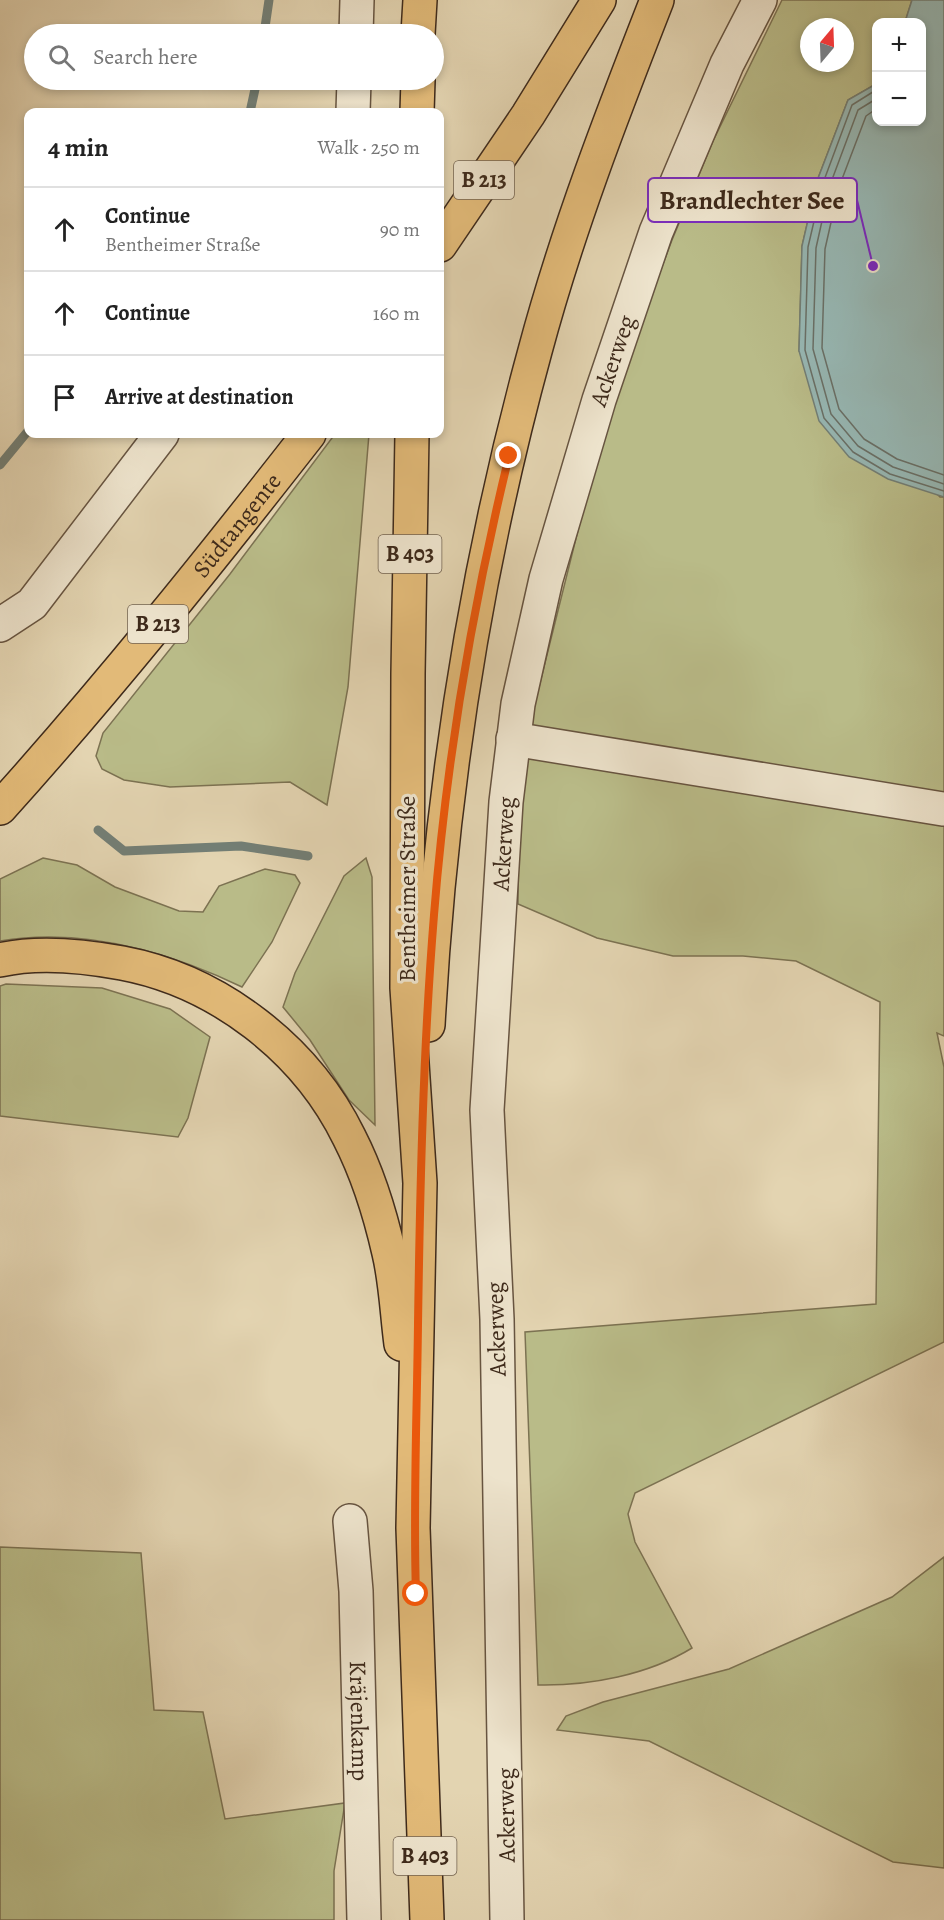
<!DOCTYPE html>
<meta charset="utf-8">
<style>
body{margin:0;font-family:Alegreya,serif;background:#f2f2f2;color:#222}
.controls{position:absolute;right:18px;top:18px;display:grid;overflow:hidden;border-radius:12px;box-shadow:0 3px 9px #0003}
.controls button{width:54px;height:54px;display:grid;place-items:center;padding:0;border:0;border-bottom:2px solid #e0e0e0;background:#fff;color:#222;font:30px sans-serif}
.compass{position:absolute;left:800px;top:18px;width:54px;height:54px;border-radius:50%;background:#fff;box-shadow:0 3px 9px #0003;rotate:19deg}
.stop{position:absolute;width:18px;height:18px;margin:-14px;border:4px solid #ea580c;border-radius:50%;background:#fff}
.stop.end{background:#ea580c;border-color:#fff;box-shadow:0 2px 6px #0008}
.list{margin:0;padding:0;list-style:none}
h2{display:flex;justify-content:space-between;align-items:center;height:78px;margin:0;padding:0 24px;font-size:26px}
h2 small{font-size:20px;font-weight:400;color:#767676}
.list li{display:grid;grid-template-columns:39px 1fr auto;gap:18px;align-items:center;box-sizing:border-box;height:84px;padding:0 24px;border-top:2px solid #e0e0e0}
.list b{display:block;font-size:22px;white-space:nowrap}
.list p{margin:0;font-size:20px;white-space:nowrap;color:#767676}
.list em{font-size:20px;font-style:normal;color:#767676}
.icon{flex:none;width:33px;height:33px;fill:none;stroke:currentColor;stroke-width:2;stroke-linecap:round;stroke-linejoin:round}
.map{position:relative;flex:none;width:944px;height:1920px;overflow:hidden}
.search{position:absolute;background:#fff;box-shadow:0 3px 9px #0003;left:24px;top:24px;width:420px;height:66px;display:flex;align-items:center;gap:15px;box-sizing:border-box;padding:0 21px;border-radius:33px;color:#767676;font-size:22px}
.panel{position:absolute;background:#fff;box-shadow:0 3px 9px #0003;left:24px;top:108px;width:420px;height:330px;border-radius:12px}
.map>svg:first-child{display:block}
.green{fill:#b9bb88;stroke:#7c7252;stroke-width:1.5;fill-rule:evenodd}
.water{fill:#97b7b3;stroke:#737f76;stroke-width:1.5}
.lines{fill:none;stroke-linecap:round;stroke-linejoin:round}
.shore{stroke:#6a7067;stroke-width:1.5}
.stream{stroke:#737f76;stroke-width:9}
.minor-casing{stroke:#675440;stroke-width:36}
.major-casing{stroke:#3e2a1b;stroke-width:36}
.minor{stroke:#ede3cc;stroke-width:33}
.major{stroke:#e2ba78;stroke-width:33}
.route{stroke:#ea580c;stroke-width:8}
.labels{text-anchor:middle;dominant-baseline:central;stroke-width:6;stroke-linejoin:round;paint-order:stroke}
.shield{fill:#ede3cc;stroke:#726250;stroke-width:1.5}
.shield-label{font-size:22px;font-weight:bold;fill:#3e2a1b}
.street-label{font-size:24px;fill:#3e2a1b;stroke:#ede3cc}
.leader{fill:none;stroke:#7b2cbf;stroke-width:2}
.callout-dot{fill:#7b2cbf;stroke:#ede3cc;stroke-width:2}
.callout{fill:#ede3cc;stroke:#7b2cbf;stroke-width:2}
.callout-label{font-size:26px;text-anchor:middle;font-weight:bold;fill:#3e2a1b}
</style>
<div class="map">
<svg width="944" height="1920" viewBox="0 0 944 1920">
<rect width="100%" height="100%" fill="#e3d4b1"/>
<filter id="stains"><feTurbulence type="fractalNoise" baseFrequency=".00333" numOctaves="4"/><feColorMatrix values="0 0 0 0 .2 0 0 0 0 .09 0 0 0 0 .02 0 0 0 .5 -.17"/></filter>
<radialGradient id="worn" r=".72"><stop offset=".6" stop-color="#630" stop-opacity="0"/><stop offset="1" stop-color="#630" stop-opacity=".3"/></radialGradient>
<g class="green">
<path d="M 782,0 L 912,0 L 905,22 L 876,22 L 876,84 L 848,100 L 817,181 L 802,246 L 799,351 L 940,497 L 944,497 L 944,1036 L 937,1033 L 944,1067 L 944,1342 L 635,1493 L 628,1514 L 635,1542 L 692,1648 C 648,1675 589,1686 538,1685 L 525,1332 L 876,1304 L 880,1002 L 796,961 L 743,956 L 673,956 L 597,938 L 518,904 L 518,828 L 535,703 L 595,462 L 634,341 L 672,240 L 713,141 ZM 809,27 L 845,27 L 845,63 L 809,63 Z"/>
<polygon points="335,434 369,434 348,687 327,805 290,782 170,787 124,780 102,769 96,756 103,733 230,574"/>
<path d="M 43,858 L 77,865 L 115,887 L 179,911 L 203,912 L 219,886 L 265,869 L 295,875 L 300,883 L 272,942 L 242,987 C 167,951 84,927 0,941 L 0,879 Z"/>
<polygon points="366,858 372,877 375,1125 349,1100 310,1040 283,1007 295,973 344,876"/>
<polygon points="6,984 102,988 170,1009 210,1037 188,1118 178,1137 0,1116 0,986"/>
<polygon points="0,1547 141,1553 154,1710 203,1712 225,1819 345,1803 334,1871 334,1920 0,1920"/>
<polygon points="944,1557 944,1868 893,1862 649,1741 557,1730 566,1716 603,1702 729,1669 892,1597"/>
</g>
<polygon class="water" points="912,0 944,0 944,497 888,479 849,457 819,421 799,351 802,246 817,181 848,100 876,84 876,122 922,122 922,22 905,22"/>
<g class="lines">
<g class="shore">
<polyline points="876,90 852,105 823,183 808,247 805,350 824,418 853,452 890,474 944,491"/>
<polyline points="876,99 858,110 830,185 816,248 813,349 831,414 858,446 893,467 944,484"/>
<polyline points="876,109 866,116 839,187 825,249 822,348 839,409 864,439 897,459 944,475"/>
</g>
<g class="stream">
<polyline points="264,34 269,0"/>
<polyline points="250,112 257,80"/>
<polyline points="0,465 28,431"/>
<polyline points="98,830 124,851 241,846 308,856"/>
</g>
<g class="minor-casing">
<g id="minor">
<polyline points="356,34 357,0"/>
<polyline points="353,112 354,80"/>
<polyline points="0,625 32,604 162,434"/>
<polyline points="513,739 943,809"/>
<path id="s1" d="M 350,1521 L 356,1591 L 364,1920"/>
<path id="s2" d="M 507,1920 L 497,1319 L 487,1110 L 506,802 L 518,704 L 546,579 L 599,400 L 656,232 L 727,64 L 760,0"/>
</g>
</g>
<g class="major-casing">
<g id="major">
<polyline points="418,34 420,0"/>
<polyline points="417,112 418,80"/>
<polyline points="440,245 528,115 599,0"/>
<polyline points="412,434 408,674 407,988 420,1183 413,1528 427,1920"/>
<path id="s3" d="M 0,808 C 108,688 209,562 309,434"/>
<path d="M 0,960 C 39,951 84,956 122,963 C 218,981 306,1049 349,1137 C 368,1174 380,1213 389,1253 C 396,1282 397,1314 401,1344"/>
<path d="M 428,1025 C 440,798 475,570 535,351 C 567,231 612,115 657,0"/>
</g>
</g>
<use href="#minor" class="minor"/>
<use href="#major" class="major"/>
</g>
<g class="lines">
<path class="route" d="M 416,1594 C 413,1504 417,1414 418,1324 C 420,1188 423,1051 434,915 C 446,763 473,604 509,456"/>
</g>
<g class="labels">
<g class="shield">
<rect x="454" y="161" width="60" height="38" rx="4.5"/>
<rect x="378.5" y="535" width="63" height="38" rx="4.5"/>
<rect x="128" y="605" width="60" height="38" rx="4.5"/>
<rect x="393.5" y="1837" width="63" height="38" rx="4.5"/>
</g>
<g class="shield-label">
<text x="484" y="180">B 213</text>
<text x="410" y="554">B 403</text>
<text x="158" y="624">B 213</text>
<text x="425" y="1856">B 403</text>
</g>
<g class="street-label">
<text stroke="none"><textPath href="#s2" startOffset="1574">Ackerweg</textPath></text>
<text stroke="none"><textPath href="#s3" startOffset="369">Südtangente</textPath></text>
<text stroke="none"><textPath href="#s2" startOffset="1077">Ackerweg</textPath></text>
<text transform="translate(407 889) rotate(-90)">Bentheimer Straße</text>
<text transform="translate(496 1329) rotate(-92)">Ackerweg</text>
<text stroke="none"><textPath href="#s1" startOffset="200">Kräjenkamp</textPath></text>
<text transform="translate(506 1815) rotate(-91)">Ackerweg</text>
</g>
</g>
<path class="leader" d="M873 266L857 200"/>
<circle class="callout-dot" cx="873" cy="266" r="6"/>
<rect class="callout" x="648" y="178" width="209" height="44" rx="6"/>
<g class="callout-label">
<text x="752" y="209">Brandlechter See</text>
</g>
<rect width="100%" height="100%" filter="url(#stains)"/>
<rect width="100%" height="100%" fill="url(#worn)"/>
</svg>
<div class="controls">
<button>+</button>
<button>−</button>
</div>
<svg class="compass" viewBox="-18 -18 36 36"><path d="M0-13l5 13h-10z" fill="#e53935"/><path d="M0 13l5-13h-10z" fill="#767676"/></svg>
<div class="stop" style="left:416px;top:1594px"></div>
<div class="stop end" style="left:509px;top:456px"></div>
<div class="search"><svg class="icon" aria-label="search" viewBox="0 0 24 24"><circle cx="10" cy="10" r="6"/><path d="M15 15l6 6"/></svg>Search here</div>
<section class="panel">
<h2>4 min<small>Walk · 250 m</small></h2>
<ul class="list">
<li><svg class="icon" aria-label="ahead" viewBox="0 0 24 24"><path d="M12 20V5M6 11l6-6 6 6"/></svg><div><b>Continue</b><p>Bentheimer Straße</p></div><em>90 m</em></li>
<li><svg class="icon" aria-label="ahead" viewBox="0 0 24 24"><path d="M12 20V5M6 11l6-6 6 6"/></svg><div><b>Continue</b></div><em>160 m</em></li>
<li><svg class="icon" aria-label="arrive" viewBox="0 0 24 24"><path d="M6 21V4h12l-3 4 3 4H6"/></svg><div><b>Arrive at destination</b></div></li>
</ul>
</section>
</div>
